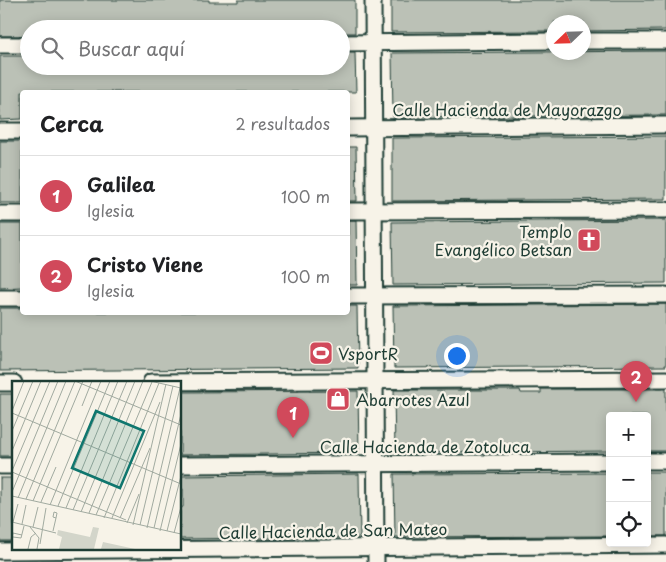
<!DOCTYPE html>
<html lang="es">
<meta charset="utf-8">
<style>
body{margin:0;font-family:"Playpen Sans",sans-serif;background:#f6f6f6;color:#202124}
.controls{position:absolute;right:15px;bottom:15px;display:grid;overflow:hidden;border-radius:5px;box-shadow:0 2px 12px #0003}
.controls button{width:45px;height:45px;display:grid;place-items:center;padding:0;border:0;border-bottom:1px solid #e0e0e0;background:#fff;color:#202124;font:25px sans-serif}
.compass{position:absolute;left:546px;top:15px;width:45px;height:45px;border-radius:50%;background:#fff;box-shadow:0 2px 12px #0003;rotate:247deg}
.you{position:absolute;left:456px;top:355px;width:18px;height:18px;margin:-12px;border:4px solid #fff;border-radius:50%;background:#1a73e8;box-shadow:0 0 0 8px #1a73e833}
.badge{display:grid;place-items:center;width:32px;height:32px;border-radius:50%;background:#d1495b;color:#fff;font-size:16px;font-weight:700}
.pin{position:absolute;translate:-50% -41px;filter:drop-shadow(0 1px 2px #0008)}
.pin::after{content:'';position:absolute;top:26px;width:18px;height:15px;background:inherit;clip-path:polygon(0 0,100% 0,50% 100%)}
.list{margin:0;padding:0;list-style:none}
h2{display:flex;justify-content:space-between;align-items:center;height:65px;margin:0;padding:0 20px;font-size:21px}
h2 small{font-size:16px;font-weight:400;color:#757577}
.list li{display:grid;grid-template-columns:32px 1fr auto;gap:15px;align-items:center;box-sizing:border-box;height:80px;padding:0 20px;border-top:1px solid #e0e0e0}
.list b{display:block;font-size:19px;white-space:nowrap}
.list p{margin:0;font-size:16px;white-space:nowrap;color:#757577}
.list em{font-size:16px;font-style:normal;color:#757577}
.icon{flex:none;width:28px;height:28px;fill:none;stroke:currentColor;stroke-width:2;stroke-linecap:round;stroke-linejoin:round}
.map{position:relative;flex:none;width:666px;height:562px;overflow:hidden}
.search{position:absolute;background:#fff;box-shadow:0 2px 12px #0003;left:20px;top:20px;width:330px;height:55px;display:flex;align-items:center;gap:12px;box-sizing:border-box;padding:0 18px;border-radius:28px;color:#757577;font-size:19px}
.panel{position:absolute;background:#fff;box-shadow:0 2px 12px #0003;left:20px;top:90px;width:330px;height:225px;border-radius:5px}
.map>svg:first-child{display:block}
.building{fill:#bbc1b6;stroke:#1f3d34}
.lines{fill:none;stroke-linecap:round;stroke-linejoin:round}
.minor-casing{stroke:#1f3d34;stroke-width:19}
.minor{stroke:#f7f3e8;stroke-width:15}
.labels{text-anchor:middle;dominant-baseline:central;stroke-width:4.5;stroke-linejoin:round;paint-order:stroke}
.street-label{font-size:16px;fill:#1f3d34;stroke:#f7f3e8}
.poi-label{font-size:16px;fill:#1f3d34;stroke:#f7f3e8;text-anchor:start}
.inset-road{fill:none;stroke:#a1aaa0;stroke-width:1}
.view{fill:#0f766e;fill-opacity:0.15;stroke:#0f766e;stroke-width:2.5}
.inset-edge{fill:none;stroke:#1f3d34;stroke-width:2.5}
</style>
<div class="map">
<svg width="666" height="562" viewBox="0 0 666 562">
<rect width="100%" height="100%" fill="#f7f3e8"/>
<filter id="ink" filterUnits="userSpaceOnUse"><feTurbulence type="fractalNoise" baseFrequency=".02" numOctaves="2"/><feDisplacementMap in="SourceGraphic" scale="10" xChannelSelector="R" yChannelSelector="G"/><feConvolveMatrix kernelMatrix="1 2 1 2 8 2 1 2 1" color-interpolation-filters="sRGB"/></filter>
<g filter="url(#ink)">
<g class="building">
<polygon points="0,0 209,0 209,2 238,2 238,0 355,0 355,33 341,33 341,29 29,29 29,36 0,36"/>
<polygon points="391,0 666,0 666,30 584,31 584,22 554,22 554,31 391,32"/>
<polygon points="666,51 666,115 393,117 392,53"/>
<polygon points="341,53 355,53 356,92 22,92 22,119 0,120 0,56 29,56 29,66 341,66"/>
<polygon points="666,136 666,199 392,201 392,138"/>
<rect x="0" y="141" width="22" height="62"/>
<polygon points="348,147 356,147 357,201 348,201"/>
<polygon points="348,220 356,220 357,285 348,285"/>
<polygon points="666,220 666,283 393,285 392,222"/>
<polygon points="0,224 22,224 22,287 0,288"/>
<polygon points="666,304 666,366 394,368 393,306"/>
<polygon points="348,306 357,306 358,368 0,371 0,308 22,308 22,312 348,312"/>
<polygon points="541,389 666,389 666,451 647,451 647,416 610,416 610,451 395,453 394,390 520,390 521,393 541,393"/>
<polygon points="358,391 359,453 180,455 180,392"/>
<rect x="0" y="394" width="14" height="62"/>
<rect x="647" y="472" width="19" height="64"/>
<polygon points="610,473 610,536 395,537 394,474"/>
<polygon points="359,474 360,537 180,539 180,508 183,507 183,489 180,489 180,476"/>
<rect x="0" y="478" width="14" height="63"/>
</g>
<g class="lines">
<g class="minor-casing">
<g id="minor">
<polyline points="373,0 376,562"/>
<polyline points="584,41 666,41"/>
<polyline points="341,43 554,41"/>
<polyline points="0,45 29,45"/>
<polyline points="348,128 666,125"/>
<polyline points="0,131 22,131"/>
<polyline points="348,211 666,210"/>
<polyline points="0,214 22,214"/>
<polyline points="348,296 666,295"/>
<polyline points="0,298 22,298"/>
<polyline points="151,382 666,379"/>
<polyline points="0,383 14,383"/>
<polyline points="647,461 666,461"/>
<polyline points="180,465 610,462"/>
<polyline points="0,466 14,466"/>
<polyline points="0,551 666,545"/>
</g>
</g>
<use href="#minor" class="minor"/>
</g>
</g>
<defs>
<g id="church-square" transform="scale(1.25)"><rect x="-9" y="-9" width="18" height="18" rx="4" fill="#d1495b" stroke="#f7f3e8"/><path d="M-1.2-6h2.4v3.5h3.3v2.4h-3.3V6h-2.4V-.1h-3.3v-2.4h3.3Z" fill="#fff"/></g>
<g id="stadium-square" transform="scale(1.25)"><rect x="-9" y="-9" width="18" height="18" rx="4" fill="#d1495b" stroke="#f7f3e8"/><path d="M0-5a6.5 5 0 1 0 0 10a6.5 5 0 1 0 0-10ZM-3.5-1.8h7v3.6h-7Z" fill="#fff"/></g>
<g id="shop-square" transform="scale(1.25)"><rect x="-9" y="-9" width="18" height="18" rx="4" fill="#d1495b" stroke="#f7f3e8"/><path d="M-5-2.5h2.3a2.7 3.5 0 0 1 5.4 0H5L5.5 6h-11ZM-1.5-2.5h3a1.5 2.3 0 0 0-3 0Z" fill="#fff"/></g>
</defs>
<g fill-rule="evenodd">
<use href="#church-square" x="589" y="240"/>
<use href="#stadium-square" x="321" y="353"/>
<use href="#shop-square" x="338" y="399"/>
</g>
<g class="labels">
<g class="street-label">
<text x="507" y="109">Calle Hacienda de Mayorazgo</text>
<text x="425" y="446">Calle Hacienda de Zotoluca</text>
<text transform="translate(333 530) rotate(-1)">Calle Hacienda de San Mateo</text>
</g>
<g class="poi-label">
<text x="572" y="231" text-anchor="end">Templo<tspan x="572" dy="18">Evangélico Betsan</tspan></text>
<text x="338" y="353">VsportR</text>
<text x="356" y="399">Abarrotes Azul</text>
</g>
</g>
<g transform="translate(12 381)">
<rect width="169" height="169" fill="#f7f3e8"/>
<path d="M 81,146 L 87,147 L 82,168 L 47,168 L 50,156 L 45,154 L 46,149 L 78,156 ZM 91,161 L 123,168 L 89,168 Z" fill="#d3d5ca"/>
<path class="inset-road" d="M 63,0 L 169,44M 138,0 L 169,7M 70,25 L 80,0M 0,30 L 12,0M 0,32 L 169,103M 0,50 L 21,0M 0,70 L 29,0M 0,90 L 38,0M 0,91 L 114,139M 0,111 L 46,0M 0,115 L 169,153M 6,117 L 54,0M 14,118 L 63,0M 21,120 L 71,0M 29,121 L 44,86M 38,124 L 89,0M 46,125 L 98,0M 54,127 L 106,0M 61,129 L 115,0M 69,131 L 123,0M 77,132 L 131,0M 84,134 L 140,1M 92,137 L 147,2M 100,137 L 148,21M 108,137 L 138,67M 0,141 L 44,152M 1,141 L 6,123M 115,142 L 127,113M 10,143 L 14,124M 121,144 L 154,3M 128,144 L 161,5M 18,146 L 27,157 L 25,168M 21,146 L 26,126M 135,147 L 168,7M 142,147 L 169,33M 41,150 L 44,137 L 45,132 L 42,131 L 41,136 L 44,137M 148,150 L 169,63M 155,150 L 169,95M 162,152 L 169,126M 1,156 L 9,157 L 12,145M 0,158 L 1,152 L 10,154M 28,163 L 34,127M 16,168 L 19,156 L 24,152"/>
<path class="view" d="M 84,30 L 132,50 L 108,107 L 60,87 Z"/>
<rect width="169" height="169" class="inset-edge"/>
</g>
</svg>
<div class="controls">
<button>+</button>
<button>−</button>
<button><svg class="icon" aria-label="locate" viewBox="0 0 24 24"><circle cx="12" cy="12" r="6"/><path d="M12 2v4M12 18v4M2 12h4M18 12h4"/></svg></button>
</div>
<svg class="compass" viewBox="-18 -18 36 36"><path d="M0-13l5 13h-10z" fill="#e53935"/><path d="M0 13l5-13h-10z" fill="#757577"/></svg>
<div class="you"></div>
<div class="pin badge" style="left:293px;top:438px">1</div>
<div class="pin badge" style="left:636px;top:402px">2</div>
<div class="search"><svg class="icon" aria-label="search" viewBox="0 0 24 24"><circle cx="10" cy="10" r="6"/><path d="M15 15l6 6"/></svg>Buscar aquí</div>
<section class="panel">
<h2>Cerca<small>2 resultados</small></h2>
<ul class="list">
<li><span class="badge">1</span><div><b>Galilea</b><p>Iglesia</p></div><em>100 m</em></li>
<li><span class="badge">2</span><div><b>Cristo Viene</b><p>Iglesia</p></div><em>100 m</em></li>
</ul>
</section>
</div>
